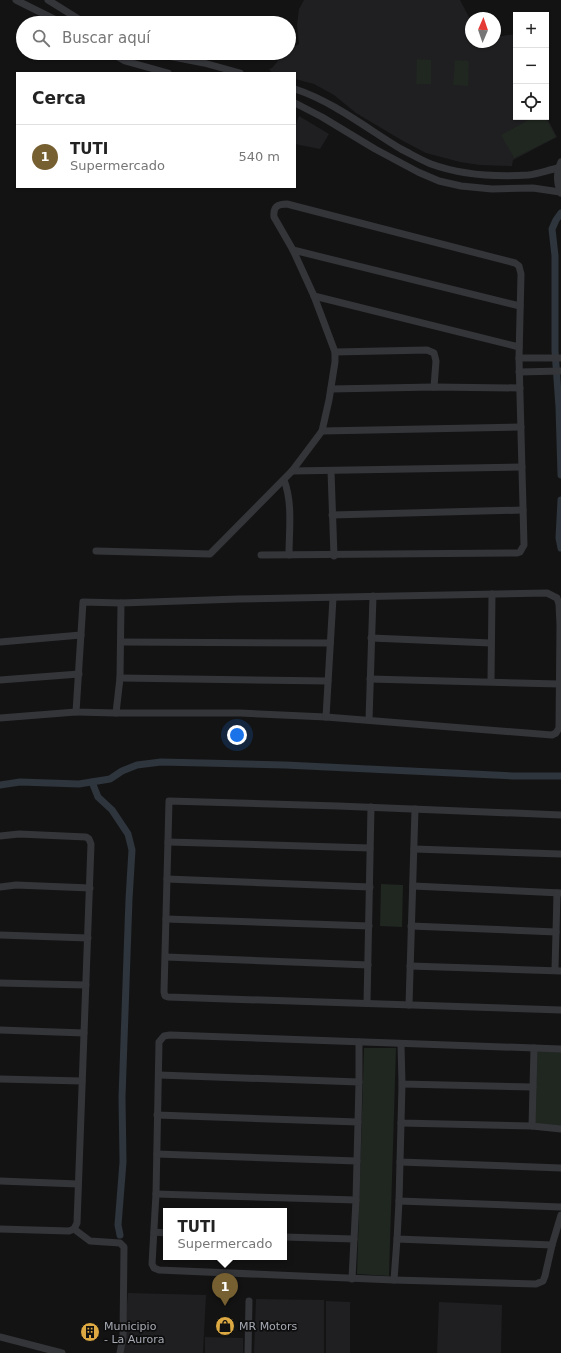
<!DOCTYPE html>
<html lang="es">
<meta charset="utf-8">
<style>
body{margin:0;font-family:"DejaVu Sans",sans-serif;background:#f6f6f6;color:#222}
.controls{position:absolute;right:12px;top:12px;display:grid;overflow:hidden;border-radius:0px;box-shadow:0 1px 3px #0004}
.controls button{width:36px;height:36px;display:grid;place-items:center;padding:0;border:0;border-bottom:1px solid #e0e0e0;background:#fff;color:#222;font:20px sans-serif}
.compass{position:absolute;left:465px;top:12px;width:36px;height:36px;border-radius:50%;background:#fff;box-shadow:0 1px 3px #0004;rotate:2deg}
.you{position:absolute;left:237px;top:735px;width:14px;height:14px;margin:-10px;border:3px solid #fff;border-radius:50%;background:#1a73e8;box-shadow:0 0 0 6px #1a73e833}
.badge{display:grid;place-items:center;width:26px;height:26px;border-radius:50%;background:#765f30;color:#fff;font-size:13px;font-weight:700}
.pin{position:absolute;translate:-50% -33px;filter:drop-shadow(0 1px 2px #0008)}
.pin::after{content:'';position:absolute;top:21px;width:14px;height:12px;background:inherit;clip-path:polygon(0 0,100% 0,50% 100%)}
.popup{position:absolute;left:163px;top:1208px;width:124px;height:52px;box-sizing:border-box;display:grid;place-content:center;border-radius:0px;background:#fff;filter:drop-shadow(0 1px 3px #0005);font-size:13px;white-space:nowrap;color:#767676}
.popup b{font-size:15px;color:#222}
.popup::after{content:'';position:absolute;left:50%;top:100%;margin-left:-8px;border:8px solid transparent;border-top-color:#fff}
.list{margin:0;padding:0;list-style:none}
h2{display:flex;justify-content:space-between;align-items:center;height:52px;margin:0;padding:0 16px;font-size:17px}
h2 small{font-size:13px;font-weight:400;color:#767676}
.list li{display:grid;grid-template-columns:26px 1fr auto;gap:12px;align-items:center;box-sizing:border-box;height:64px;padding:0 16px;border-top:1px solid #e0e0e0}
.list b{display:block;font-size:15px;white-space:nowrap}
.list p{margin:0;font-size:13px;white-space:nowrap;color:#767676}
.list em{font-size:13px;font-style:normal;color:#767676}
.icon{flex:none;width:22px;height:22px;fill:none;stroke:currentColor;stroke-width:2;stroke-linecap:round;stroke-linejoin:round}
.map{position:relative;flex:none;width:561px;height:1353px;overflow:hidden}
.search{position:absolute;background:#fff;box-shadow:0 1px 3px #0004;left:16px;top:16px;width:280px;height:44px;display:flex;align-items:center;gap:10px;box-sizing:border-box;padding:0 14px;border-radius:22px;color:#767676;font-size:15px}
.panel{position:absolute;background:#fff;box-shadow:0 1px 3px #0004;left:16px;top:72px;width:280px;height:116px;border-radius:0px}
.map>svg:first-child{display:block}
.built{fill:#1f1f21}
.green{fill:#202620}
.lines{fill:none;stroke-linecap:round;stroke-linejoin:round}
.canal{stroke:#2e353c;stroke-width:7}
.minor{stroke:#343539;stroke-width:7}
.labels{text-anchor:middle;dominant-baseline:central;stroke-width:3.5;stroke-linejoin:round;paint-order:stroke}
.poi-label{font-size:11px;fill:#a6aab3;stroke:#0e0e0f;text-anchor:start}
</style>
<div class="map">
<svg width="561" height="1353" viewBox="0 0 561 1353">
<rect width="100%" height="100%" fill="#131314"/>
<g class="built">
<polygon points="304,0 460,0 471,21 471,42 495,42 495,37 516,34 516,117 546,116 557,137 513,160 512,166 480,165 460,162 426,153 403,141 356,113 334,95 314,84 295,79 295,73 272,73 269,69 272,68 283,55 285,53 289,53 289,50 299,44 297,25 299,9"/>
<polygon points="299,116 329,134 320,149 295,144 295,126"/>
<polygon points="128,1293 206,1295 203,1353 123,1353"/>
<polygon points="256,1299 324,1300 324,1353 254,1353"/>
<polygon points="326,1301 350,1302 350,1353 326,1353"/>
<polygon points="439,1302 502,1305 501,1353 437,1353"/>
<polygon points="205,1337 243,1338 243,1353 205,1353"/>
</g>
<g class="green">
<polygon points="417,59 431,60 431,84 416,84"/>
<polygon points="455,60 469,61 468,86 453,85"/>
<polygon points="534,117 545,117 556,137 514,158 501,135"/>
<polygon points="381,884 403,885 402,927 380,926"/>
<polygon points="364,1048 396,1048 389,1276 357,1274"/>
<polygon points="534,1048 561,1049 561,1129 532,1126"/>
</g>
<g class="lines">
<g class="canal">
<polyline points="561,213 556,220 552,229 555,256 555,351 559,407 561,475"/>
<polyline points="561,500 559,538 561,548"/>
<polyline points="92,782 98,797 112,810 128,834 132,850 129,899 122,1097 123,1162 118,1225 120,1235"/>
<polyline points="0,785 20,782 79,784 110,779 122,771 137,765 161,762 285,765 513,776 561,776"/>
</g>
<g class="minor">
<polyline points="16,0 62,23"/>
<polyline points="48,0 85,23"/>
<polyline points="111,53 125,61 168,73"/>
<polyline points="153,53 204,63 240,73"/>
<path d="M 295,89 C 334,102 366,128 401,149 C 411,154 421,160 431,164 C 461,175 496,177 528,175 C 538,174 548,170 558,168"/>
<polyline points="295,103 322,117 375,149 418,172 439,181 461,186 492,189 533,188 560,192"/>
<path d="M 561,162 C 556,173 556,182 561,193"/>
<polyline points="293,250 520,306"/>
<polyline points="314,296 519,347"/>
<polyline points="335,352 427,350 434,353 436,361 434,387"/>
<polyline points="519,358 561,358"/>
<polyline points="519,372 561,371"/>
<polyline points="331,389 434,387 520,388"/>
<polyline points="322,431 521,427"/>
<polyline points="292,471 522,467"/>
<polyline points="331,471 334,556"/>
<path d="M 284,480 C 293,503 289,531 289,555"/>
<polyline points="332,515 523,510"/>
<path d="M 96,551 L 210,554 L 292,471 L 322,431 L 329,400 L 335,362 L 335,352 L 314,296 L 293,250 L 274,217 C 273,207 277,204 287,204 L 515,263 L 519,266 L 521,274 L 519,358 L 524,545 L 520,552 L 517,553 L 261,555"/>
<polygon points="547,593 557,598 559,604 560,625 559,728 556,733 552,735 326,717 240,713 116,713 120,678 121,603 238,599"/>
<polyline points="371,638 491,643"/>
<polyline points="0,642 81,635"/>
<polyline points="121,642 330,643"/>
<polyline points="120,678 328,681"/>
<polyline points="370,679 559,684"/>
<polyline points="0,680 79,674"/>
<polyline points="491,681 492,594"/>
<polyline points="116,713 76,712 83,602 121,603"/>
<polyline points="326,717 333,598"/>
<polyline points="0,718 76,712"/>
<polyline points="369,720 373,596"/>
<polyline points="561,815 338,806 169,801 164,992 165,996 168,997 561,1010"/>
<polyline points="0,836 19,834 86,837 89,839 91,844 77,1223 74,1229 69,1231 0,1229"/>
<polyline points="168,842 370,848"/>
<polyline points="414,849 561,854"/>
<polyline points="167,879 370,887"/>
<polyline points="413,886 561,893"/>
<polyline points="0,887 16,885 90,888"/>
<polyline points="166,919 369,926"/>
<polyline points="411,926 556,932"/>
<polyline points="0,935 88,938"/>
<polyline points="166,957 368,965"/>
<polyline points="410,966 561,971"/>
<polyline points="555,970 557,893"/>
<polyline points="0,983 86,985"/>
<polyline points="367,1003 371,807"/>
<polyline points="409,1005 415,809"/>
<polyline points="0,1030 84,1033"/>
<polyline points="401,1044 402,1084 533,1087"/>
<polyline points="534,1048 532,1126 561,1129"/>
<polyline points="561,1049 170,1035 164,1036 159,1042 156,1194 152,1264 154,1268 159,1270 394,1280 536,1284 543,1281 545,1276 552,1245 561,1215"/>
<polyline points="159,1075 359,1082 358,1122"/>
<polyline points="0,1079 82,1081"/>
<polyline points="359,1082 359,1042"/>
<polyline points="402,1084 401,1123 532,1126"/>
<polyline points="157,1115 358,1122 357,1161"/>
<polyline points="401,1123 400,1162 561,1168"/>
<polyline points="157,1154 357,1161 356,1200"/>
<polyline points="400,1162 399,1201 561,1207"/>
<polyline points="0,1181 78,1184"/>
<polyline points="156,1194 356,1200 354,1239"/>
<polyline points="399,1201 397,1239 552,1245"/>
<polyline points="74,1229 90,1241 120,1243 124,1247 123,1337 120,1353"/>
<polyline points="154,1232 166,1233"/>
<polyline points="284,1237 354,1239 352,1279"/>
<polyline points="394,1280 397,1239"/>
<polyline points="0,1337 62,1353"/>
<polyline points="248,1353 249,1301"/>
</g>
</g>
<defs>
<g id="shop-disc" transform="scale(1)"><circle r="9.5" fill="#dda942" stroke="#0e0e0f"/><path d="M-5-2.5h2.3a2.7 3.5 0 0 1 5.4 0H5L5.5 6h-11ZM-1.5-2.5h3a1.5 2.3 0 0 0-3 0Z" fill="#111"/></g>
<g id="building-disc" transform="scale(1)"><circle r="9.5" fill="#dda942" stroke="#0e0e0f"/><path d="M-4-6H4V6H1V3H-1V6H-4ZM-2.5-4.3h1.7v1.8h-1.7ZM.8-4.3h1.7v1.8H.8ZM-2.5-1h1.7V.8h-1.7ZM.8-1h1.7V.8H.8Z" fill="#111"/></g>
</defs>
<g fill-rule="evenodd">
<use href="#shop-disc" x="225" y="1326"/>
<use href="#building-disc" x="90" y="1332"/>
</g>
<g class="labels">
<g class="poi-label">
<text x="104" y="1326">Municipio<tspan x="104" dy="13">- La Aurora</tspan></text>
<text x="239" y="1326">MR Motors</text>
</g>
</g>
</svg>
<div class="controls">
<button>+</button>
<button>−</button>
<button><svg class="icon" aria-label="locate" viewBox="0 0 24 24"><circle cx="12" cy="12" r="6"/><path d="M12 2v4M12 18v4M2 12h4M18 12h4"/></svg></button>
</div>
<svg class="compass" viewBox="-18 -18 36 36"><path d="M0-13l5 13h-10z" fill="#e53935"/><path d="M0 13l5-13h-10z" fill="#767676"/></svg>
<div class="you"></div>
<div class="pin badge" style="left:225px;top:1306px">1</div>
<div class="popup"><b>TUTI</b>Supermercado</div>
<div class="search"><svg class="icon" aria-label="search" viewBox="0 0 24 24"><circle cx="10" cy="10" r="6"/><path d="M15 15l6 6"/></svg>Buscar aquí</div>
<section class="panel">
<h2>Cerca<small></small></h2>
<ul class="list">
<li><span class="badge">1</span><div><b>TUTI</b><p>Supermercado</p></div><em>540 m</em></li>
</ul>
</section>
</div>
